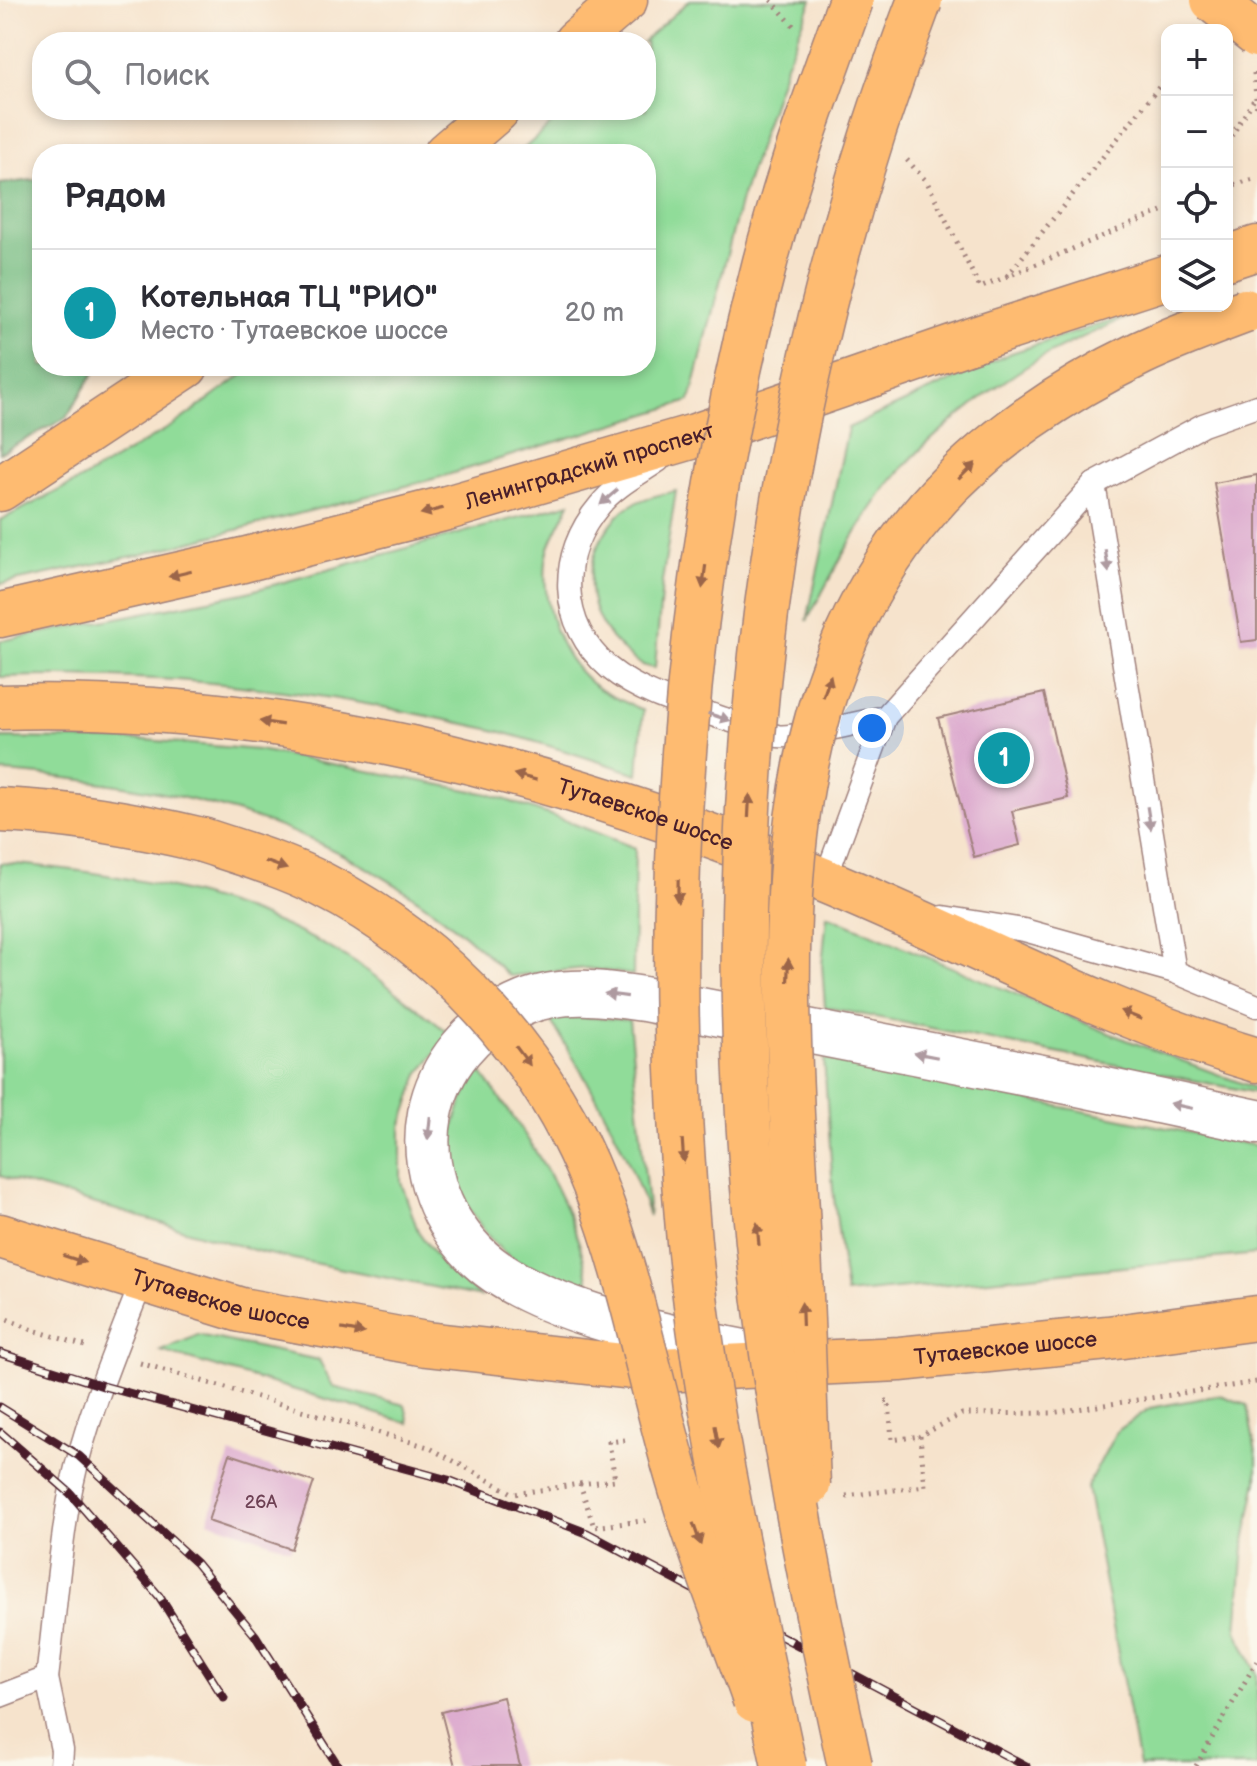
<!DOCTYPE html>
<html lang="ru">
<meta charset="utf-8">
<style>
body{margin:0;font-family:"Balsamiq Sans",sans-serif;background:#f2f2f3;color:#2b2b33}
.controls{position:absolute;right:24px;top:24px;display:grid;overflow:hidden;border-radius:16px;box-shadow:0 4px 12px #0003}
.controls button{width:72px;height:72px;display:grid;place-items:center;padding:0;border:0;border-bottom:2px solid #e1e1e2;background:#fff;color:#2b2b33;font:40px sans-serif}
.you{position:absolute;left:872px;top:728px;width:28px;height:28px;margin:-20px;border:6px solid #fff;border-radius:50%;background:#1a73e8;box-shadow:0 0 0 12px #1a73e833}
.badge{display:grid;place-items:center;width:52px;height:52px;border-radius:50%;background:#b5179e;color:#fff;font-size:26px;font-weight:700}
.pin{position:absolute;translate:-50% -50%;border:4px solid #fff;box-shadow:0 2px 8px #0006}
.list{margin:0;padding:0;list-style:none}
h2{display:flex;justify-content:space-between;align-items:center;height:104px;margin:0;padding:0 32px;font-size:34px}
h2 small{font-size:26px;font-weight:400;color:#7c7c81}
.list li{display:grid;grid-template-columns:52px 1fr auto;gap:24px;align-items:center;box-sizing:border-box;height:128px;padding:0 32px;border-top:2px solid #e1e1e2}
.list b{display:block;font-size:30px;white-space:nowrap}
.list p{margin:0;font-size:26px;white-space:nowrap;color:#7c7c81}
.list em{font-size:26px;font-style:normal;color:#7c7c81}
.icon{flex:none;width:44px;height:44px;fill:none;stroke:currentColor;stroke-width:2;stroke-linecap:round;stroke-linejoin:round}
.map{position:relative;flex:none;width:1257px;height:1766px;overflow:hidden}
.search{position:absolute;background:#fff;box-shadow:0 4px 12px #0003;left:32px;top:32px;width:624px;height:88px;display:flex;align-items:center;gap:20px;box-sizing:border-box;padding:0 28px;border-radius:32px;color:#7c7c81;font-size:30px}
.panel{position:absolute;background:#fff;box-shadow:0 4px 12px #0003;left:32px;top:144px;width:624px;height:232px;border-radius:32px}
.map>svg:first-child{display:block}
.green{fill:#90dc99;stroke:#6d7e62;stroke-width:2}
.forest{fill:#74bc81;stroke:#5f6e56;stroke-width:2}
.building{fill:#dba7cd}
.lines{fill:none;stroke-linecap:round;stroke-linejoin:round}
.service-casing{stroke:#a0817c;stroke-width:25}
.tertiary-casing{stroke:#a0817c;stroke-width:47}
.primary-casing{stroke:#a0817c;stroke-width:47}
.path{stroke:#a0817c;stroke-width:5;stroke-dasharray:2 6;stroke-linecap:butt}
.service{stroke:#fff;stroke-width:22}
.tertiary{stroke:#fff;stroke-width:44}
.primary{stroke:#febb71;stroke-width:44}
.rail-casing{stroke:#4a1f2b;stroke-width:9}
.rail{stroke:#fbf7ec;stroke-width:6;stroke-dasharray:18;stroke-linecap:butt}
.primary-bridge-casing{stroke:#a0817c;stroke-width:47;stroke-linecap:butt}
.trunk-bridge-casing{stroke:#a0817c;stroke-width:47;stroke-linecap:butt}
.primary-bridge{stroke:#febb71;stroke-width:44}
.trunk-bridge{stroke:#febb71;stroke-width:44}
.oneway{fill:#9b654a}
.oneway2{fill:#ae9aa0}
.labels{text-anchor:middle;dominant-baseline:central;stroke-width:6;stroke-linejoin:round;paint-order:stroke}
.number-label{font-size:18px;fill:#6e4154}
.street-label{font-size:22px;fill:#4a1f2b;stroke:#fbf7ec}
</style>
<div class="map">
<svg width="1257" height="1766" viewBox="0 0 1257 1766">
<rect width="100%" height="100%" fill="#fbf7ec"/>
<filter id="ink" filterUnits="userSpaceOnUse"><feTurbulence type="fractalNoise" baseFrequency=".0125" numOctaves="2"/><feDisplacementMap in="SourceGraphic" scale="16" xChannelSelector="R" yChannelSelector="G"/><feConvolveMatrix kernelMatrix="1 2 1 2 8 2 1 2 1" color-interpolation-filters="sRGB"/></filter>
<filter id="wash" filterUnits="userSpaceOnUse"><feTurbulence type="fractalNoise" baseFrequency=".006" numOctaves="4" result="noise"/><feDisplacementMap in="SourceGraphic" scale="32" xChannelSelector="R" yChannelSelector="G"/><feGaussianBlur stdDeviation="1.8" result="paint"/><feColorMatrix in="noise" values="0 0 0 0 0 0 0 0 0 0 0 0 0 0 0 0 0 1.4 0 .05"/><feComposite in="paint" operator="in"/></filter>
<g filter="url(#wash)">
<rect width="100%" height="100%" fill="#f6e3cc"/>
<g class="green">
<polygon points="690,0 812,0 785,67 741,199 690,401 437,478 143,554 0,584 0,520 82,479 175,424 255,366 646,366 646,154 518,154 567,110 646,110 646,42 643,42"/>
<path d="M 1139,312 C 1106,327 1071,341 1039,359 C 990,388 924,440 889,484 C 856,527 832,574 807,621 L 848,428 L 1011,353 Z"/>
<path d="M 676,491 L 662,582 L 655,668 C 639,667 631,657 619,646 C 578,608 583,547 624,510 C 637,499 659,495 676,491 Z"/>
<path d="M 570,503 C 562,521 548,542 546,561 C 542,600 556,648 584,676 C 599,693 623,701 643,710 L 638,774 C 593,760 549,745 505,733 C 479,726 453,722 428,716 C 288,686 143,672 0,677 L 0,641 L 244,593 Z"/>
<path d="M 0,738 L 146,740 L 258,750 L 489,794 L 564,820 L 635,848 L 633,975 L 586,968 L 509,976 C 395,861 256,803 97,782 C 65,778 33,773 0,772 Z"/>
<path d="M 0,863 C 118,871 237,894 341,954 C 380,977 415,1007 450,1034 L 419,1074 L 401,1127 L 401,1182 L 418,1231 L 445,1269 L 482,1297 L 264,1253 L 0,1176 Z"/>
<polygon points="827,915 1111,1034 1257,1089 1257,1093 825,1007 822,965"/>
<path d="M 586,1017 L 629,1020 L 649,1216 C 626,1145 589,1082 549,1018 Z"/>
<polygon points="824,1059 1257,1146 1257,1254 846,1294 833,1190"/>
<path d="M 480,1071 C 527,1134 577,1206 589,1285 C 562,1281 538,1273 514,1259 C 499,1251 485,1233 476,1219 C 471,1211 463,1202 459,1193 C 441,1152 455,1105 480,1071 Z"/>
<polygon points="198,1335 319,1360 333,1387 405,1405 409,1423 161,1351"/>
<polygon points="1220,1395 1247,1405 1257,1458 1257,1480 1244,1546 1237,1631 1257,1674 1257,1766 1139,1766 1087,1487 1116,1432 1150,1408"/>
</g>
<polygon class="forest" points="42,179 42,366 98,366 66,418 0,453 0,184"/>
<g id="blocks">
<g class="building">
<polygon points="1257,475 1257,640 1241,642 1214,483"/>
<polygon points="1044,693 1068,798 1012,811 1020,845 974,857 938,718"/>
<polygon points="230,1454 314,1482 291,1549 208,1521"/>
<polygon points="503,1697 520,1766 455,1766 441,1712"/>
</g>
</g>
</g>
<g filter="url(#ink)">
<use href="#blocks" fill-opacity="0" stroke="#a0817c" stroke-width="2"/>
<g class="lines">
<g class="service-casing">
<g id="service">
<path d="M 658,461 C 639,474 614,487 600,505 C 557,555 558,624 609,668 C 642,695 686,706 725,719 C 742,724 760,732 777,736 C 793,739 864,721 885,717"/>
<polyline points="1094,484 1175,972 1257,1006"/>
<polyline points="825,880 885,717 1094,484 1203,425 1257,406"/>
<polyline points="943,917 1024,930 1175,972"/>
<polyline points="47,1678 62,1750 61,1766"/>
<path d="M 0,1696 L 47,1678 C 55,1617 59,1549 71,1489 C 86,1418 116,1348 142,1281"/>
</g>
</g>
<g class="tertiary-casing">
<path id="tertiary" d="M 739,1351 C 666,1337 526,1308 474,1253 C 396,1171 418,1047 524,1003 C 562,987 604,993 644,999 L 1073,1083 L 1257,1122"/>
</g>
<g class="primary-casing">
<g id="primary">
<polyline points="576,42 625,0"/>
<polyline points="446,154 497,110"/>
<polyline points="1227,258 1257,248"/>
<polyline points="0,489 186,366"/>
<path id="s1" d="M 0,615 L 243,560 L 447,508 L 695,436 L 987,335 L 1167,277"/>
<path id="s2" d="M 0,707 C 282,698 565,773 823,880 C 968,940 1107,1016 1257,1060"/>
<path d="M 0,810 C 69,813 135,824 202,840"/>
<path id="s3" d="M 0,1236 L 241,1310 L 426,1344 L 659,1370 L 900,1359 L 1108,1338 L 1257,1318"/>
</g>
</g>
<g class="path">
<polyline points="771,0 797,30"/>
<polyline points="1254,73 1257,111"/>
<polyline points="1227,143 1255,98"/>
<polyline points="907,160 927,182 980,288 1167,209"/>
<polyline points="1227,187 1257,178"/>
<polyline points="1007,276 1167,77"/>
<polyline points="0,1316 30,1329 85,1346"/>
<polyline points="140,1363 428,1447 514,1494 580,1484 594,1527 649,1520"/>
<polyline points="885,1401 889,1401 892,1440 920,1436"/>
<polyline points="580,1484 615,1480 609,1442 625,1440"/>
<polyline points="846,1496 925,1486 920,1436 962,1414 1051,1413 1257,1382"/>
<polyline points="1196,1766 1257,1661"/>
</g>
<use href="#service" class="service"/>
<use href="#tertiary" class="tertiary"/>
<use href="#primary" class="primary"/>
<g class="rail-casing">
<g id="rail">
<polyline points="0,1353 103,1386 448,1480 587,1533 1026,1766"/>
<polyline points="0,1407 79,1456 196,1563 255,1635 338,1766"/>
<polyline points="0,1432 70,1493 159,1596 224,1698"/>
</g>
</g>
<use href="#rail" class="rail"/>
<g class="primary-bridge-casing">
<g id="primary-bridge">
<polyline points="1213,0 1257,35"/>
<path d="M 202,840 C 242,853 283,865 321,884 C 444,946 545,1058 595,1186 C 630,1276 648,1373 674,1465 C 696,1544 728,1622 755,1700"/>
<path d="M 808,1485 C 804,1388 802,1290 796,1193 C 784,957 762,699 928,508 C 985,442 1064,390 1141,353 C 1175,337 1210,324 1245,311"/>
</g>
</g>
<g class="trunk-bridge-casing">
<g id="trunk-bridge">
<path d="M 784,1766 C 748,1593 706,1419 689,1242 C 659,917 681,582 764,266 C 787,175 819,88 851,0"/>
<path d="M 850,1766 C 812,1592 777,1419 758,1242 C 715,824 769,393 920,0"/>
</g>
</g>
<use href="#primary-bridge" class="primary-bridge"/>
<use href="#trunk-bridge" class="trunk-bridge"/>
</g>
<defs><path id="oneway-solid" d="M-6-.8H1V-3.2L6.5 0L1 3.2V.8H-6Z" transform="scale(2)"/></defs>
<g class="oneway">
<use href="#oneway-solid" transform="translate(967 471) rotate(-44)"/>
<use href="#oneway-solid" transform="translate(432 511) rotate(166)"/>
<use href="#oneway-solid" transform="translate(180 574) rotate(167)"/>
<use href="#oneway-solid" transform="translate(704 577) rotate(98)"/>
<use href="#oneway-solid" transform="translate(827 686) rotate(-71)"/>
<use href="#oneway-solid" transform="translate(271 723) rotate(-171)"/>
<use href="#oneway-solid" transform="translate(525 777) rotate(-165)"/>
<use href="#oneway-solid" transform="translate(749 806) rotate(-87)"/>
<use href="#oneway-solid" transform="translate(276 865) rotate(20)"/>
<use href="#oneway-solid" transform="translate(678 891) rotate(91)"/>
<use href="#oneway-solid" transform="translate(788 970) rotate(-88)"/>
<use href="#oneway-solid" transform="translate(1131 1015) rotate(-158)"/>
<use href="#oneway-solid" transform="translate(523 1056) rotate(53)"/>
<use href="#oneway-solid" transform="translate(683 1151) rotate(86)"/>
<use href="#oneway-solid" transform="translate(758 1234) rotate(-95)"/>
<use href="#oneway-solid" transform="translate(74 1259) rotate(18)"/>
<use href="#oneway-solid" transform="translate(802 1314) rotate(-92)"/>
<use href="#oneway-solid" transform="translate(353 1331) rotate(10)"/>
<use href="#oneway-solid" transform="translate(717 1437) rotate(80)"/>
<use href="#oneway-solid" transform="translate(697 1534) rotate(71)"/>
</g>
<g class="oneway2">
<use href="#oneway-solid" transform="translate(609 497) rotate(139)"/>
<use href="#oneway-solid" transform="translate(1107 561) rotate(81)"/>
<use href="#oneway-solid" transform="translate(719 717) rotate(18)"/>
<use href="#oneway-solid" transform="translate(1149 818) rotate(81)"/>
<use href="#oneway-solid" transform="translate(616 995) rotate(-172)"/>
<use href="#oneway-solid" transform="translate(926 1055) rotate(-169)"/>
<use href="#oneway-solid" transform="translate(1181 1106) rotate(-168)"/>
<use href="#oneway-solid" transform="translate(429 1128) rotate(96)"/>
</g>
</g>
<g class="labels">
<g class="number-label">
<text x="261" y="1502">26А</text>
</g>
<g class="street-label">
<text stroke="none"><textPath href="#s1" startOffset="608">Ленинградский проспект</textPath></text>
<text stroke="none"><textPath href="#s2" startOffset="658">Тутаевское шоссе</textPath></text>
<text stroke="none"><textPath href="#s3" startOffset="230">Тутаевское шоссе</textPath></text>
<text stroke="none"><textPath href="#s3" startOffset="1022">Тутаевское шоссе</textPath></text>
</g>
</g>
</svg>
<div class="controls">
<button>+</button>
<button>−</button>
<button><svg class="icon" aria-label="locate" viewBox="0 0 24 24"><circle cx="12" cy="12" r="6"/><path d="M12 2v4M12 18v4M2 12h4M18 12h4"/></svg></button>
<button><svg class="icon" aria-label="layers" viewBox="0 0 24 24"><path d="M12 4l9 5-9 5-9-5zM3 14l9 5 9-5"/></svg></button>
</div>
<div class="you"></div>
<div class="pin badge" style="left:1004px;top:758px;background:#0f9aa8">1</div>
<div class="search"><svg class="icon" aria-label="search" viewBox="0 0 24 24"><circle cx="10" cy="10" r="6"/><path d="M15 15l6 6"/></svg>Поиск</div>
<section class="panel">
<h2>Рядом<small></small></h2>
<ul class="list">
<li><span class="badge" style="background:#0f9aa8">1</span><div><b>Котельная ТЦ &quot;РИО&quot;</b><p>Место · Тутаевское шоссе</p></div><em>20 m</em></li>
</ul>
</section>
</div>
